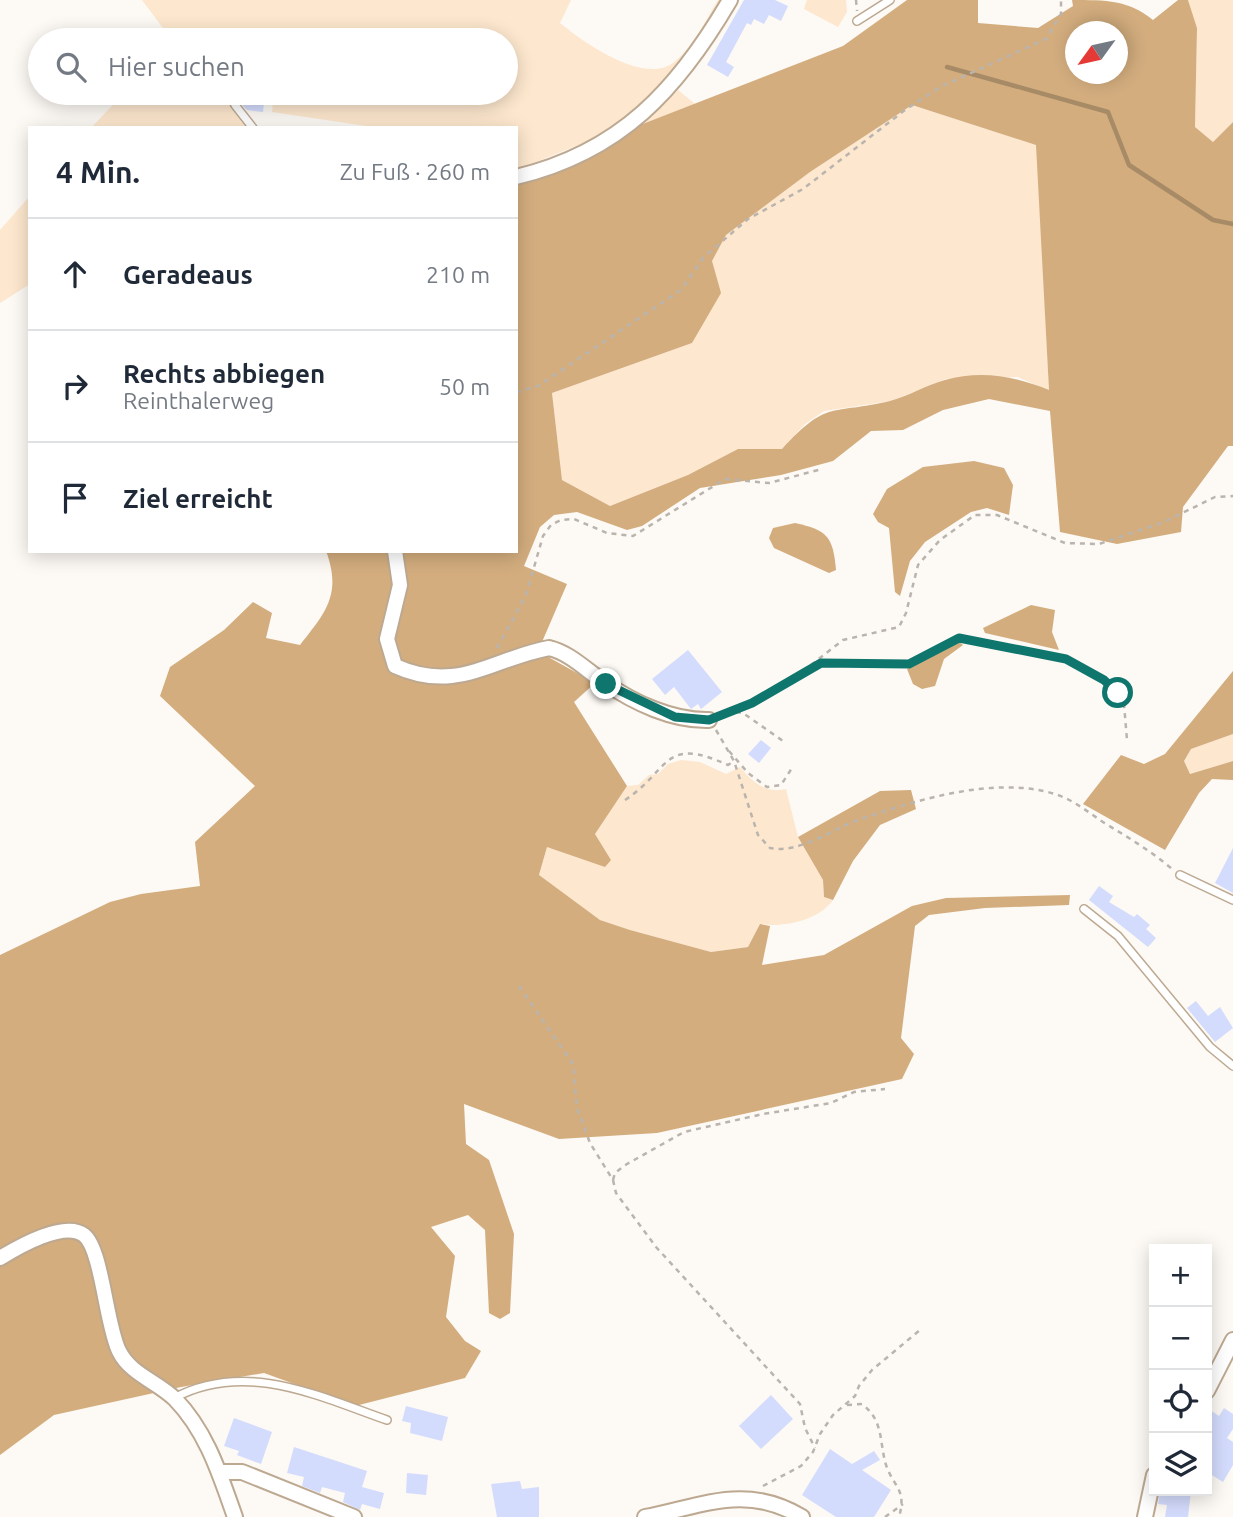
<!DOCTYPE html>
<html lang="de">
<meta charset="utf-8">
<style>
body{margin:0;font-family:Ubuntu,sans-serif;background:#f2f2f3;color:#1f2937}
.controls{position:absolute;right:21px;bottom:21px;display:grid;overflow:hidden;border-radius:0px;box-shadow:0 4px 18px #0003}
.controls button{width:63px;height:63px;display:grid;place-items:center;padding:0;border:0;border-bottom:2px solid #e0e1e3;background:#fff;color:#1f2937;font:35px sans-serif}
.compass{position:absolute;left:1065px;top:21px;width:63px;height:63px;border-radius:50%;background:#fff;box-shadow:0 4px 18px #0003;rotate:237deg}
.stop{position:absolute;width:21px;height:21px;margin:-16px;border:5px solid #0f766e;border-radius:50%;background:#fff}
.stop.end{background:#0f766e;border-color:#fff;box-shadow:0 2px 7px #0008}
.list{margin:0;padding:0;list-style:none}
h2{display:flex;justify-content:space-between;align-items:center;height:91px;margin:0;padding:0 28px;font-size:30px}
h2 small{font-size:23px;font-weight:400;color:#747a83}
.list li{display:grid;grid-template-columns:46px 1fr auto;gap:21px;align-items:center;box-sizing:border-box;height:112px;padding:0 28px;border-top:2px solid #e0e1e3}
.list b{display:block;font-size:26px;white-space:nowrap}
.list p{margin:0;font-size:23px;white-space:nowrap;color:#747a83}
.list em{font-size:23px;font-style:normal;color:#747a83}
.icon{flex:none;width:38px;height:38px;fill:none;stroke:currentColor;stroke-width:2;stroke-linecap:round;stroke-linejoin:round}
.map{position:relative;flex:none;width:1233px;height:1517px;overflow:hidden}
.search{position:absolute;background:#fff;box-shadow:0 4px 18px #0003;left:28px;top:28px;width:490px;height:77px;display:flex;align-items:center;gap:18px;box-sizing:border-box;padding:0 24px;border-radius:38px;color:#747a83;font-size:26px}
.panel{position:absolute;background:#fff;box-shadow:0 4px 18px #0003;left:28px;top:126px;width:490px;height:427px;border-radius:0px}
.map>svg:first-child{display:block}
.green{fill:#fde7ce}
.forest{fill:#d3ad7e;fill-rule:evenodd}
.lines{fill:none;stroke-linecap:round;stroke-linejoin:round}
.stream{stroke:#a78a66;stroke-width:4.5}
.building{fill:#d4dcfd}
.lane-casing{stroke:#bda991;stroke-width:10}
.street-casing{stroke:#bda991;stroke-width:18}
.path{stroke:#bab4ae;stroke-width:2.5;stroke-dasharray:5 5;stroke-linecap:butt}
.lane{stroke:#fff;stroke-width:7}
.street{stroke:#fff;stroke-width:14}
.route{stroke:#0f766e;stroke-width:9}
</style>
<div class="map">
<svg width="1233" height="1517" viewBox="0 0 1233 1517">
<rect width="100%" height="100%" fill="#fdf9f4"/>
<g class="green">
<path d="M 142,0 L 571,0 L 560,23 C 583,42 643,85 673,63 C 693,48 705,21 718,0 L 725,0 L 671,83 L 608,133 L 516,170 L 516,128 L 380,128 L 272,112 L 274,93 L 506,93 L 506,40 L 172,40 Z"/>
<polygon points="807,0 846,0 847,12 838,27 804,9"/>
<polygon points="1188,0 1233,0 1233,122 1213,142 1195,127 1197,28"/>
<polygon points="678,90 695,104 640,125"/>
<polygon points="124,93 226,93 230,105 249,128 91,128"/>
<polygon points="912,105 1037,145 1049,391 1018,377 946,379 891,401 824,411 805,424 782,449 738,449 688,475 610,506 562,480 552,393 692,343 712,261 726,235 810,172"/>
<polygon points="30,196 30,284 0,303 0,230"/>
<polygon points="1233,734 1233,761 1190,774 1184,761 1191,749"/>
<path d="M 681,760 L 700,762 L 726,774 L 740,767 C 752,782 766,794 786,789 L 798,837 L 823,880 L 824,897 L 833,900 C 819,920 784,928 760,924 L 748,947 L 711,952 L 630,930 L 600,920 L 539,876 L 547,847 L 611,860 L 595,834 L 627,786 L 638,785 L 649,775 L 658,774 L 668,764 Z"/>
</g>
<g class="forest">
<path d="M 907,0 L 978,0 L 978,23 L 1038,28 L 1073,6 L 1072,0 C 1106,0 1129,0 1153,20 L 1178,0 L 1188,0 L 1197,28 L 1195,127 L 1213,142 L 1233,122 L 1233,446 L 1228,446 L 1183,507 L 1181,532 L 1117,544 L 1060,532 L 1050,411 L 989,399 L 943,410 L 903,430 L 871,431 L 833,461 L 781,475 L 700,488 L 642,526 L 627,530 L 577,512 L 554,515 L 540,527 L 524,566 L 567,584 L 542,642 L 550,658 L 595,683 L 574,702 L 627,786 L 595,834 L 611,860 L 605,867 L 547,847 L 539,875 L 600,920 L 630,930 L 711,952 L 748,947 L 760,924 L 770,926 L 762,965 L 824,955 L 912,906 L 946,898 L 1070,895 L 1069,905 L 985,908 L 929,915 L 915,926 L 901,1038 L 914,1054 L 902,1079 L 657,1133 L 559,1139 L 464,1104 L 466,1144 L 489,1160 L 514,1234 L 510,1313 L 500,1319 L 489,1313 L 485,1230 L 468,1215 L 431,1227 L 455,1256 L 446,1317 L 465,1341 L 481,1351 L 465,1378 L 355,1406 L 264,1373 L 181,1387 L 54,1415 L 0,1455 L 0,955 L 110,902 L 141,894 L 200,886 L 195,842 L 255,786 L 160,696 L 170,667 L 224,630 L 253,602 L 272,613 L 266,638 L 300,645 C 326,612 342,594 326,551 L 516,551 L 516,181 L 616,139 L 640,125 L 843,46 ZM 1076,32 L 1118,32 L 1118,74 L 1076,74 ZM 912,105 L 1036,145 L 1049,390 C 1015,376 981,370 945,380 C 926,385 909,396 890,401 C 831,415 828,399 782,449 L 738,449 L 688,475 L 610,506 L 562,480 L 552,393 L 692,343 L 721,293 L 712,261 L 726,235 L 810,172 Z"/>
<polygon points="974,461 1004,468 1013,485 1009,515 987,508 971,512 925,542 910,561 900,596 895,592 889,528 878,522 873,514 887,489 923,467"/>
<path d="M 795,523 C 827,530 833,536 836,570 L 829,573 L 774,548 L 769,538 L 773,528 Z"/>
<polygon points="1031,605 1055,610 1052,632 1059,650 985,633 983,628"/>
<polygon points="959,642 963,645 944,659 935,686 922,689 913,684 907,669"/>
<polygon points="1233,671 1233,734 1191,749 1184,761 1190,774 1233,761 1233,780 1212,779 1199,793 1165,850 1083,804 1121,755 1144,764 1165,754"/>
<polygon points="911,790 916,809 880,825 853,861 833,900 824,897 823,880 798,837 880,791"/>
</g>
<g class="lines">
<polyline class="stream" points="947,67 1108,112 1129,165 1213,220 1233,224"/>
</g>
<g class="building">
<polygon points="744,0 775,0 788,6 781,21 769,15 764,24 754,19 751,25 747,23 726,62 734,67 728,77 707,65"/>
<polygon points="245,93 265,93 263,112 247,110 243,106"/>
<polygon points="688,650 722,692 701,709 698,704 691,709 674,687 665,695 652,679"/>
<polygon points="761,740 771,748 759,763 748,754"/>
<polygon points="1233,848 1233,893 1215,883"/>
<polygon points="1099,886 1113,896 1109,902 1134,917 1137,914 1150,925 1146,929 1156,938 1148,947 1089,900"/>
<polygon points="1196,1001 1208,1016 1220,1007 1233,1028 1215,1042 1187,1008"/>
<polygon points="771,1395 793,1419 761,1449 739,1426"/>
<polygon points="406,1406 448,1417 442,1441 410,1433 411,1423 402,1421"/>
<polygon points="1207,1408 1219,1416 1224,1408 1233,1414 1233,1429 1227,1438 1233,1442 1233,1465 1223,1482 1207,1472"/>
<polygon points="234,1418 272,1432 261,1464 237,1455 239,1451 224,1446"/>
<polygon points="294,1447 367,1471 362,1487 384,1493 380,1509 362,1504 360,1510 343,1502 345,1493 322,1487 320,1493 302,1486 304,1477 287,1473"/>
<polygon points="830,1449 852,1464 874,1451 880,1460 862,1470 891,1490 874,1517 836,1517 802,1495"/>
<polygon points="407,1473 428,1475 426,1495 406,1493"/>
<polygon points="520,1481 522,1489 539,1487 539,1517 497,1517 491,1484"/>
<polygon points="1160,1491 1191,1491 1188,1517 1165,1517 1167,1505 1158,1504"/>
</g>
<g class="lines">
<g class="lane-casing">
<g id="lane">
<polyline points="857,21 890,0"/>
<polyline points="229,93 235,105 253,128"/>
<polyline points="1180,875 1233,900"/>
<polyline points="1084,909 1118,936 1210,1047 1233,1066"/>
<path d="M 174,1398 C 246,1360 318,1396 387,1420"/>
</g>
</g>
<g class="street-casing">
<g id="street">
<path d="M 516,177 C 621,152 678,89 730,0"/>
<path d="M 395,551 L 400,585 L 387,639 L 395,666 C 457,694 491,659 549,648 C 570,653 586,670 604,682 C 634,703 673,721 709,720"/>
<path d="M 0,1258 C 18,1247 64,1220 84,1235 C 102,1249 106,1325 119,1351 C 130,1374 158,1382 175,1399 C 207,1432 220,1475 235,1517"/>
<polyline points="1207,1391 1233,1340"/>
<polyline points="219,1472 242,1472 354,1517"/>
<path d="M 645,1517 C 703,1506 745,1483 802,1517"/>
<polyline points="1145,1517 1154,1475"/>
</g>
</g>
<g class="path">
<polyline points="856,0 857,11"/>
<polyline points="516,392 538,386 681,290 703,258 748,219 803,189 905,110 942,86 1046,39 1061,14 1061,0"/>
<polyline points="497,648 526,595 543,536 551,525 561,520 574,519 607,533 633,536 725,479 769,483 822,469"/>
<polyline points="811,665 843,640 899,627 906,613 918,565 940,540 975,515 997,515 1065,543 1099,544 1164,522 1215,497 1233,496"/>
<polyline points="736,712 743,713 783,741"/>
<polyline points="722,716 752,703 821,663 909,664 959,638 1066,659 1104,679 1124,704 1127,740"/>
<path d="M 716,730 L 734,761 L 758,835 L 770,848 C 797,854 830,831 855,821 C 913,801 994,775 1055,794 C 1074,800 1089,813 1106,824 C 1129,838 1151,851 1172,869"/>
<polyline points="729,751 748,773 767,787 781,785 792,768"/>
<path d="M 625,800 C 671,770 662,735 728,765 L 734,761"/>
<polyline points="519,986 573,1064 577,1108 590,1143 613,1180 616,1193 656,1247 800,1404 805,1428 815,1448"/>
<polyline points="613,1180 615,1173 627,1164 684,1132 763,1114 831,1103 854,1092 885,1089"/>
<path d="M 847,1405 L 862,1404 C 884,1421 879,1441 886,1465 C 894,1488 907,1489 899,1517"/>
<polyline points="763,1486 801,1466 813,1452 820,1434 833,1415 855,1396 859,1386 872,1370 920,1330"/>
<polyline points="885,1517 903,1504"/>
</g>
<use href="#lane" class="lane"/>
<use href="#street" class="street"/>
</g>
<g class="lines">
<polyline class="route" points="606,684 675,717 709,720 752,703 821,663 909,664 959,638 1066,659 1104,680 1118,693"/>
</g>
</svg>
<div class="controls">
<button>+</button>
<button>−</button>
<button><svg class="icon" aria-label="locate" viewBox="0 0 24 24"><circle cx="12" cy="12" r="6"/><path d="M12 2v4M12 18v4M2 12h4M18 12h4"/></svg></button>
<button><svg class="icon" aria-label="layers" viewBox="0 0 24 24"><path d="M12 4l9 5-9 5-9-5zM3 14l9 5 9-5"/></svg></button>
</div>
<svg class="compass" viewBox="-18 -18 36 36"><path d="M0-13l5 13h-10z" fill="#e53935"/><path d="M0 13l5-13h-10z" fill="#747a83"/></svg>
<div class="stop" style="left:1118px;top:693px"></div>
<div class="stop end" style="left:606px;top:684px"></div>
<div class="search"><svg class="icon" aria-label="search" viewBox="0 0 24 24"><circle cx="10" cy="10" r="6"/><path d="M15 15l6 6"/></svg>Hier suchen</div>
<section class="panel">
<h2>4 Min.<small>Zu Fuß · 260 m</small></h2>
<ul class="list">
<li><svg class="icon" aria-label="ahead" viewBox="0 0 24 24"><path d="M12 20V5M6 11l6-6 6 6"/></svg><div><b>Geradeaus</b></div><em>210 m</em></li>
<li><svg class="icon" aria-label="right" viewBox="0 0 24 24"><path d="M7 20v-9h11M14 6l5 5-5 5"/></svg><div><b>Rechts abbiegen</b><p>Reinthalerweg</p></div><em>50 m</em></li>
<li><svg class="icon" aria-label="arrive" viewBox="0 0 24 24"><path d="M6 21V4h12l-3 4 3 4H6"/></svg><div><b>Ziel erreicht</b></div></li>
</ul>
</section>
</div>
